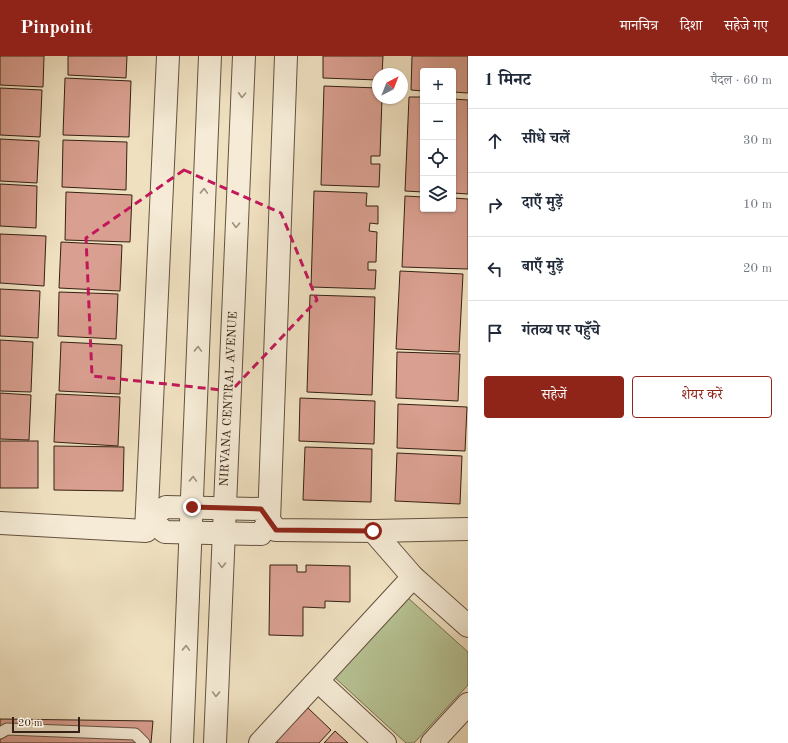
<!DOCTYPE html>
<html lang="hi">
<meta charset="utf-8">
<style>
body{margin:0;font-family:"Old Standard TT","Noto Serif Devanagari",serif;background:#f2f2f3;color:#1f2937}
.controls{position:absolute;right:12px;top:12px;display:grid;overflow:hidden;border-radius:4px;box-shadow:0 1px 3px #0004}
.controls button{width:36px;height:36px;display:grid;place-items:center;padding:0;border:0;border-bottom:1px solid #e0e1e3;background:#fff;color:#1f2937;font:20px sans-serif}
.compass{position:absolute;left:372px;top:12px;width:36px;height:36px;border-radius:50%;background:#fff;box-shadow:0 1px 3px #0004;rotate:42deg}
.scale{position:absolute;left:12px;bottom:10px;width:68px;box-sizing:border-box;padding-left:4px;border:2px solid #352113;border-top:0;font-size:11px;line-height:14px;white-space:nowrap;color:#352113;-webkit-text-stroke:3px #f5ebd6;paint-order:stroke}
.stop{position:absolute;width:12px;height:12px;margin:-9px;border:3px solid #8f2418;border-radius:50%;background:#fff}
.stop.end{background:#8f2418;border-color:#fff;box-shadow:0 1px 4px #0008}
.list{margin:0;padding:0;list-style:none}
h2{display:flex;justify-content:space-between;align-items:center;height:52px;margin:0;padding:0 16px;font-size:17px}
h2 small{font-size:13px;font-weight:400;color:#747a83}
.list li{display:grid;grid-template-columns:26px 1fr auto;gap:12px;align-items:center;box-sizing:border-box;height:64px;padding:0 16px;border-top:1px solid #e0e1e3}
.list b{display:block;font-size:15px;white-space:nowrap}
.list em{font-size:13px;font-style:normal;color:#747a83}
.actions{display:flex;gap:8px;padding:12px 16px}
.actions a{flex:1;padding:9px 0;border:1px solid #8f2418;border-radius:4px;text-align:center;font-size:14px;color:#8f2418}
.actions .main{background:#8f2418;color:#fff}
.icon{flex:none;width:22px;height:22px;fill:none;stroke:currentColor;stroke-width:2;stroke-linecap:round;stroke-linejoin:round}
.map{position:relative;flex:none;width:468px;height:687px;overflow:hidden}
header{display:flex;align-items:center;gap:24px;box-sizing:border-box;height:56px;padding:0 20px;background:#8f2418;color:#fff}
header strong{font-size:19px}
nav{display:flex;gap:22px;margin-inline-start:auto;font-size:14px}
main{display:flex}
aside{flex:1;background:#fff}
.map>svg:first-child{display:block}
.green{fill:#b7c394;stroke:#767254}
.building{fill:#d99f90;stroke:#352113}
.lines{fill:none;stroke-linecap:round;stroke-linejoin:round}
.service-casing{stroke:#64513e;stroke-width:13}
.minor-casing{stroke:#64513e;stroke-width:24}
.tertiary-casing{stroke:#64513e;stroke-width:24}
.service{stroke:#f5ebd6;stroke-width:11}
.minor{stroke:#f5ebd6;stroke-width:22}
.tertiary{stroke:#f5ebd6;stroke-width:22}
.oneway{stroke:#9f907e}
.route{stroke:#8f2418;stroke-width:5}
.marked{fill:none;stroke:#c2185b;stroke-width:3;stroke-dasharray:8 5;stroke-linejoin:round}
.labels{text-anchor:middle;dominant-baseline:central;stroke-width:3.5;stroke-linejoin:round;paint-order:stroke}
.street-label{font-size:12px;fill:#352113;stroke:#f5ebd6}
</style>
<header>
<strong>Pinpoint</strong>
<nav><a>मानचित्र</a><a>दिशा</a><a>सहेजे गए</a></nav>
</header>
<main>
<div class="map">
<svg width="468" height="687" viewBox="0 0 468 687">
<rect width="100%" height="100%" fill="#efe0c0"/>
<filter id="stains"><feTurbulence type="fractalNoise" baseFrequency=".005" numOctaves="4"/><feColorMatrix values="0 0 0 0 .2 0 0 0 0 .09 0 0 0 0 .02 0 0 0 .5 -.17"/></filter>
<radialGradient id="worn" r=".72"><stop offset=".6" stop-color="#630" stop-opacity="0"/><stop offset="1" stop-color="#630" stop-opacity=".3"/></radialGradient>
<polygon class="green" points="407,541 468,596 468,629 414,687 406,687 333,620"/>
<g class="building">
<polygon points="0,0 44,0 43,31 0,29"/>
<polygon points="68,0 127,0 126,22 68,19"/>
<polygon points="323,0 383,0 382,18 378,18 378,24 323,22"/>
<polygon points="412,0 468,0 468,37 453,36 453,15 423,15 423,35 411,34"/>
<polygon points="65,22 131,25 129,81 63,79"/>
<polygon points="324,30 378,32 378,42 382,42 380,100 371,100 371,108 380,108 379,131 321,129"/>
<polygon points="0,32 42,34 40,81 0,79"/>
<polygon points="409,41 423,41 423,136 405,135"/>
<polygon points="453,43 468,44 468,138 453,137"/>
<polygon points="0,83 39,85 37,127 0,125"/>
<polygon points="63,84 127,86 126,134 62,131"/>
<polygon points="0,128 37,130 36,172 0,170"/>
<polygon points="314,135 367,137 366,150 378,150 378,168 370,167 369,175 377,176 376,206 368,206 368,214 376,214 375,233 311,231"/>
<polygon points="66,136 132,139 130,186 65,184"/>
<polygon points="405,140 423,141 423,153 453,153 453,142 468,143 468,213 402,211"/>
<polygon points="0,178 46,180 44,230 0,227"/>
<polygon points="61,186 122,189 120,235 59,232"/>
<polygon points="400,215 463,218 459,296 396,293"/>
<polygon points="0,233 40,235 38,282 0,280"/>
<polygon points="59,236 118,238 116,283 58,280"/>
<polygon points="310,239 375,241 372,339 307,336"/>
<polygon points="0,284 33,286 31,336 0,335"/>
<polygon points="61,286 122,289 120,338 59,335"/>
<polygon points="397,296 460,298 458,345 396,342"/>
<polygon points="0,337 31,339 29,384 0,383"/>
<polygon points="56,338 120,341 118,390 54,386"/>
<polygon points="300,342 375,345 374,388 299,385"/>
<polygon points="398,348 467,351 465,395 397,392"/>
<rect x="0" y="385" width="38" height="47"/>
<polygon points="54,390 124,391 123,435 54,434"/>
<polygon points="305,391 372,393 371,446 303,444"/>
<polygon points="397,397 462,400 460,448 395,445"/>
<polygon points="270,509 297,509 297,516 306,516 306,509 350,510 350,546 325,545 325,552 303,551 303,580 269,579"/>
<polygon points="308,652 331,674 319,687 278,687 276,685"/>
<polygon points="0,663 153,665 151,687 0,687"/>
<polygon points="335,675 348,687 324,687"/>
</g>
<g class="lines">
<g class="service-casing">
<polyline id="service" points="0,677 7,673 135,678 144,687"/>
</g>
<g class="minor-casing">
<g id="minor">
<polyline points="286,0 269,465 261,478 165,476 147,462 166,451 261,453 276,474 373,475 468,473"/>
<polyline points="0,467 146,475 168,0"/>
<polyline points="373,475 413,521 468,570"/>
<polyline points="318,625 385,687"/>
<polyline points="260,687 413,521"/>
<polyline points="432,687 468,648"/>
</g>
</g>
<g class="tertiary-casing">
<g id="tertiary">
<polyline points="182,687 210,0"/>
<polyline points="215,687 244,0"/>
</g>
</g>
<use href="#service" class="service"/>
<use href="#minor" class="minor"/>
<use href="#tertiary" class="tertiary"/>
</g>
<defs><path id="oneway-chevron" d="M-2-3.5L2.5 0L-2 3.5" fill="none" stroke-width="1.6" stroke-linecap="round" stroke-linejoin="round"/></defs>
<g class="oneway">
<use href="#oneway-chevron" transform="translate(242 39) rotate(93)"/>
<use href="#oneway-chevron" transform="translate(204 135) rotate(-88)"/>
<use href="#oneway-chevron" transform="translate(236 169) rotate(93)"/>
<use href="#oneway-chevron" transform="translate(198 293) rotate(-88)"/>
<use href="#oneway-chevron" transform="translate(193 423) rotate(-88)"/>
<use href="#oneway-chevron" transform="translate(222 509) rotate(92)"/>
<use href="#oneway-chevron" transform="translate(186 592) rotate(-88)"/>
<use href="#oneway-chevron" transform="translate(216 638) rotate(92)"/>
</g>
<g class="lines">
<polyline class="route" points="192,451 261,453 276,474 373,475"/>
</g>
<path class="marked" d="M 184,114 L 281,157 L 317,244 L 231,335 L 92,320 L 86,182 Z"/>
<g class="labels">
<g class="street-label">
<text transform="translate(229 343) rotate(-87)">NIRVANA CENTRAL AVENUE</text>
</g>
</g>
<rect width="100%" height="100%" filter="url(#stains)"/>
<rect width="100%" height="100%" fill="url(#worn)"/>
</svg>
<div class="controls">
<button>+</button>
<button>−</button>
<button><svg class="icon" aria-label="locate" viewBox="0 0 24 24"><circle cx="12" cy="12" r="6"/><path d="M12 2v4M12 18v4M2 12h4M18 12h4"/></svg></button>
<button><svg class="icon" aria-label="layers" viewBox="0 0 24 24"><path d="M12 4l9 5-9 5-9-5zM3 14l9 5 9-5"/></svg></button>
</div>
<svg class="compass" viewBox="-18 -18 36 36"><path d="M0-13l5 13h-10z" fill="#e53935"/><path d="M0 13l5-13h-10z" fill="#747a83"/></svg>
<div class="scale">20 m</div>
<div class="stop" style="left:373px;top:475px"></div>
<div class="stop end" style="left:192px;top:451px"></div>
</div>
<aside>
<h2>1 मिनट<small>पैदल · 60 m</small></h2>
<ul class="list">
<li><svg class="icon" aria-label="ahead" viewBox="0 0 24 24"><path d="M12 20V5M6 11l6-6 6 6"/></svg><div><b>सीधे चलें</b></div><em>30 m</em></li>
<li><svg class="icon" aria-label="right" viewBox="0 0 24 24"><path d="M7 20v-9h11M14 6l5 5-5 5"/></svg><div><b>दाएँ मुड़ें</b></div><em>10 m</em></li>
<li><svg class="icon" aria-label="left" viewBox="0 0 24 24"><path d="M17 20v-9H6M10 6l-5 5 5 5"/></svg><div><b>बाएँ मुड़ें</b></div><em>20 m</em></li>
<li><svg class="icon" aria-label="arrive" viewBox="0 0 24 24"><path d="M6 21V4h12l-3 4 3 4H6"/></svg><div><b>गंतव्य पर पहुँचे</b></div></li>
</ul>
<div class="actions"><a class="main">सहेजें</a><a>शेयर करें</a></div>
</aside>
</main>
